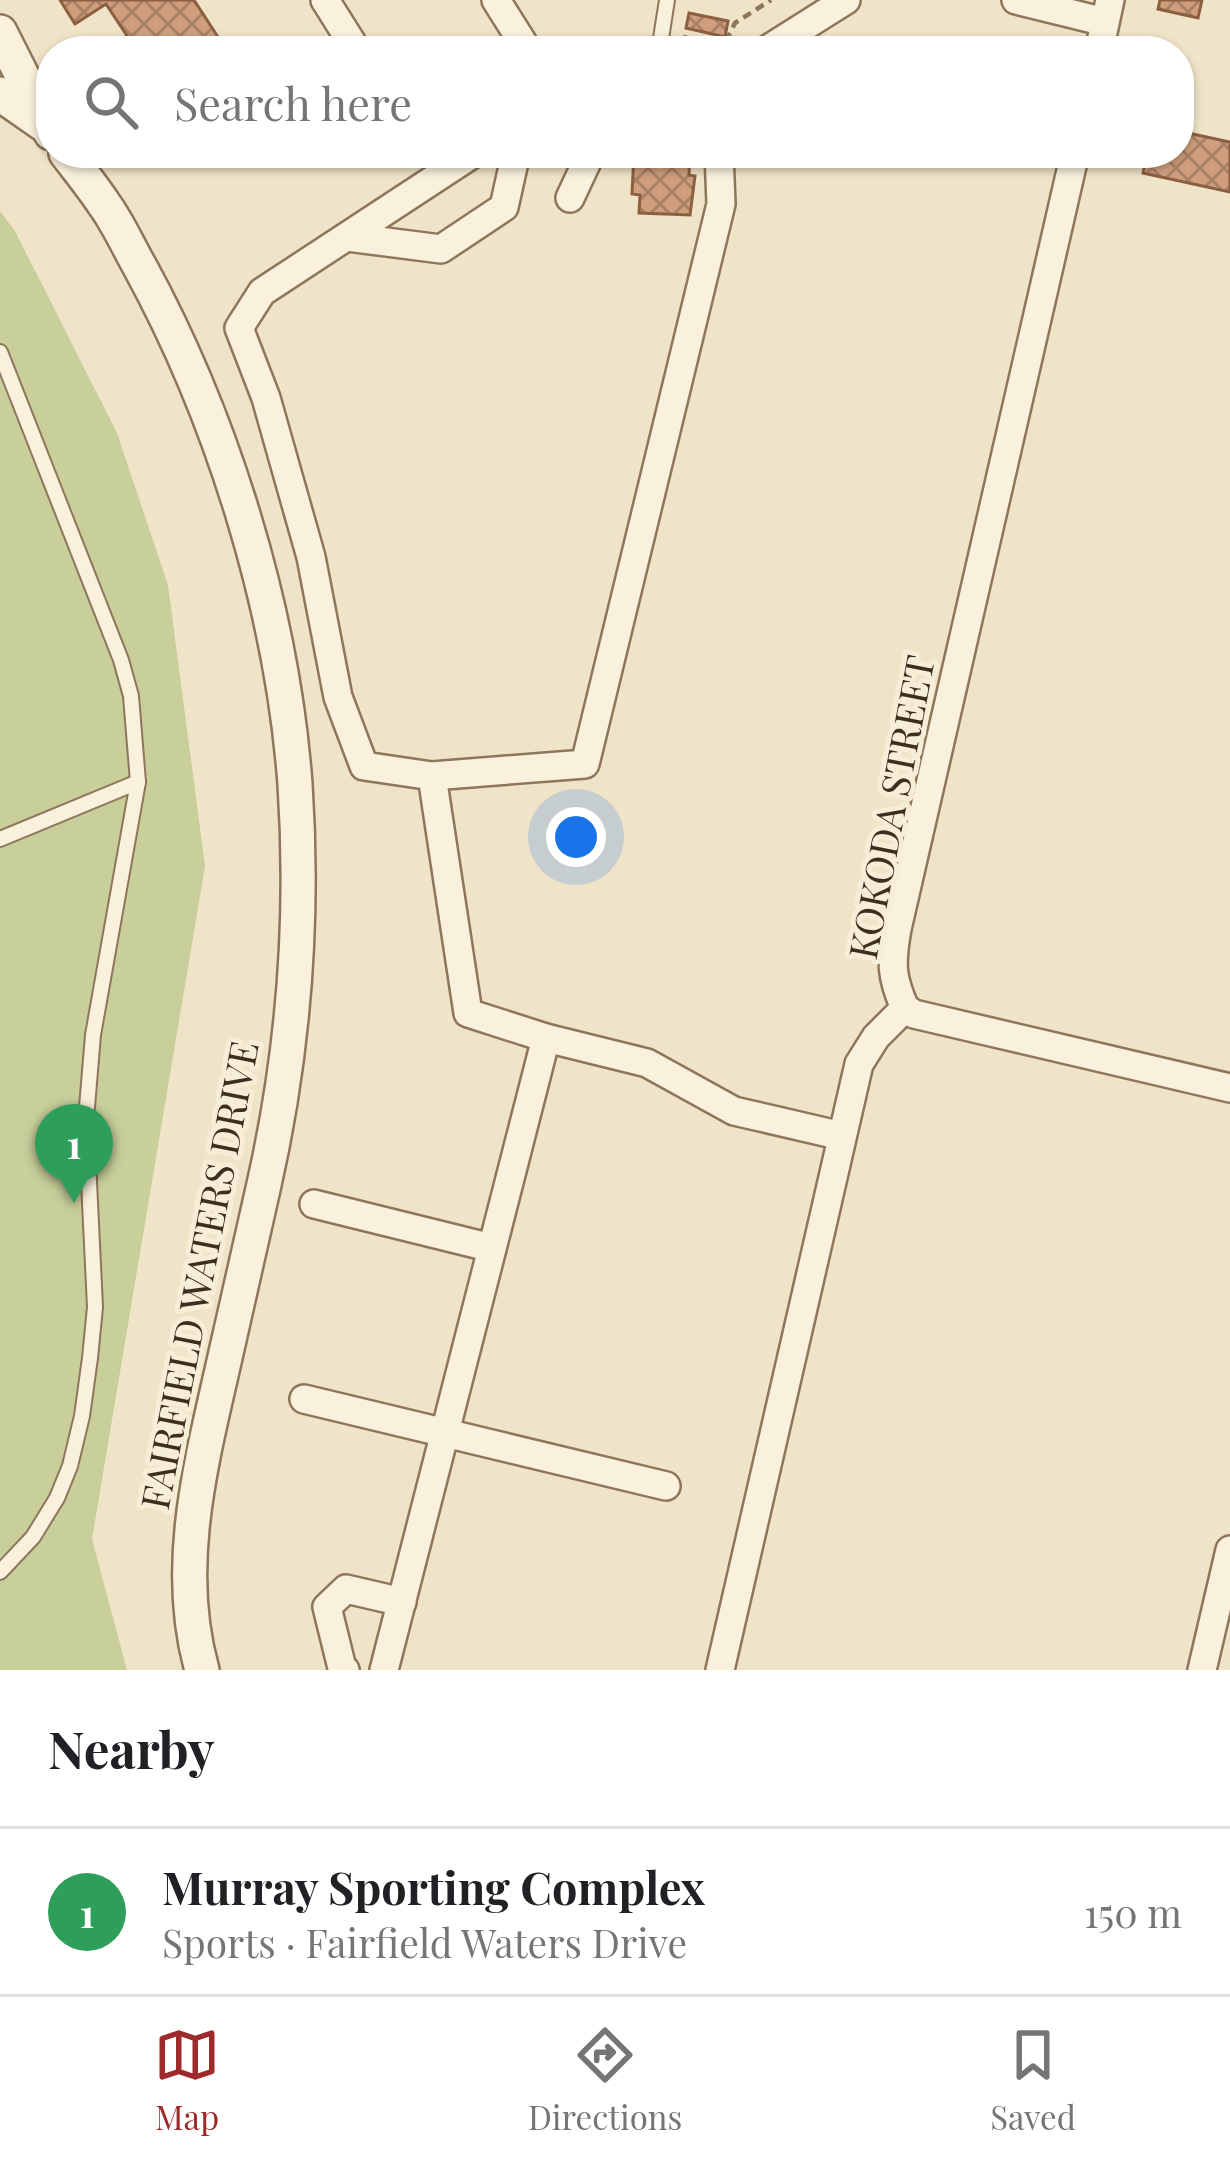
<!DOCTYPE html>
<meta charset="utf-8">
<style>
body{margin:0;font-family:"Playfair Display",serif;background:#f6f6f6;color:#202124}
.you{position:absolute;left:576px;top:837px;width:42px;height:42px;margin:-30px;border:9px solid #fff;border-radius:50%;background:#1a73e8;box-shadow:0 0 0 18px #1a73e833}
.badge{display:grid;place-items:center;width:78px;height:78px;border-radius:50%;background:#9e2a2b;color:#fff;font-size:39px;font-weight:700}
.pin{position:absolute;translate:-50% -99px;filter:drop-shadow(0 3px 6px #0008)}
.pin::after{content:'';position:absolute;top:63px;width:42px;height:36px;background:inherit;clip-path:polygon(0 0,100% 0,50% 100%)}
.list{margin:0;padding:0;list-style:none}
h2{display:flex;justify-content:space-between;align-items:center;height:156px;margin:0;padding:0 48px;font-size:51px}
h2 small{font-size:39px;font-weight:400;color:#757577}
.list li{display:grid;grid-template-columns:78px 1fr auto;gap:36px;align-items:center;box-sizing:border-box;height:168px;padding:0 48px;border-top:3px solid #e0e0e0}
.list b{display:block;font-size:45px;white-space:nowrap}
.list p{margin:0;font-size:39px;white-space:nowrap;color:#757577}
.list em{font-size:39px;font-style:normal;color:#757577}
.icon{flex:none;width:66px;height:66px;fill:none;stroke:currentColor;stroke-width:2;stroke-linecap:round;stroke-linejoin:round}
.map{position:relative;flex:none;width:1230px;height:1670px;overflow:hidden}
.search{position:absolute;background:#fff;box-shadow:0 3px 9px #0004;left:36px;right:36px;top:36px;height:132px;display:flex;align-items:center;gap:30px;box-sizing:border-box;padding:0 42px;border-radius:48px;color:#757577;font-size:45px}
.sheet{height:324px;background:#fff}
nav{display:flex;justify-content:space-around;align-items:center;box-sizing:border-box;height:168px;border-top:3px solid #e0e0e0;background:#fff;font-size:33px;color:#757577}
nav a{display:grid;justify-items:center;gap:6px}
nav .on{color:#9e2a2b}
.map>svg:first-child{display:block}
.green{fill:#c9cf9b}
.building{fill:url(#building-cross-hatch);stroke:#8d5f41;stroke-width:3}
.lines{fill:none;stroke-linecap:round;stroke-linejoin:round}
.service-casing{stroke:#8d765c;stroke-width:18}
.minor-casing{stroke:#8d765c;stroke-width:32}
.tertiary-casing{stroke:#8d765c;stroke-width:38}
.path{stroke:#8d765c;stroke-width:4.5;stroke-dasharray:9 6;stroke-linecap:butt}
.service{stroke:#faf1dc;stroke-width:14}
.minor{stroke:#faf1dc;stroke-width:27}
.tertiary{stroke:#faf1dc;stroke-width:33}
.labels{text-anchor:middle;dominant-baseline:central;stroke-width:10;stroke-linejoin:round;paint-order:stroke}
.street-label{font-size:39px;fill:#3d2e20;stroke:#f7eed8}
</style>
<div class="map">
<svg width="1230" height="1670" viewBox="0 0 1230 1670">
<defs>
<pattern id="building-cross-hatch" width="8" height="8" patternUnits="userSpaceOnUse" patternTransform="scale(3)"><rect width="8" height="8" fill="#cf9f7d"/><path d="M0 0l8 8M0 8l8-8" fill="none" stroke="#a98266"/></pattern>
</defs>
<rect width="100%" height="100%" fill="#f0e4c8"/>
<polygon class="green" points="0,211 15,231 117,433 168,585 205,866 92,1539 127,1670 0,1670"/>
<g class="building">
<polygon points="60,0 194,0 227,51 137,51 106,4 75,24"/>
<polygon points="1160,0 1202,0 1198,18 1158,9"/>
<polygon points="689,13 728,21 725,37 686,28"/>
<polygon points="1179,131 1230,142 1230,192 1143,173 1147,153 1179,153"/>
<polygon points="634,153 690,153 689,175 695,176 690,215 639,213 640,195 632,194"/>
</g>
<g class="lines">
<g class="service-casing">
<g id="service">
<polyline points="659,51 667,0"/>
<polyline points="0,352 121,660 131,696 138,782 93,1035 86,1119 95,1307 90,1358 82,1416 70,1466 57,1498 33,1537 0,1572"/>
<polyline points="0,839 138,782"/>
</g>
</g>
<g class="minor-casing">
<g id="minor">
<polyline points="325,0 357,51"/>
<polyline points="496,0 528,51"/>
<polyline points="1016,0 1105,22"/>
<polyline points="765,51 846,0"/>
<polyline points="1099,51 1110,0"/>
<polyline points="474,153 262,292 239,328 266,398 311,557 338,697 364,766 432,776 468,1013 546,1038 647,1063 734,1111 842,1136"/>
<polyline points="570,198 591,153"/>
<polyline points="347,237 441,249 504,207 516,153"/>
<polyline points="432,776 585,764 721,204 719,153"/>
<path d="M 905,1008 C 891,977 891,963 897,929 L 1075,153"/>
<polyline points="905,1008 914,1014 1230,1088"/>
<polyline points="314,1204 492,1248"/>
<polyline points="304,1399 666,1486"/>
<polyline points="345,1670 342,1668 327,1607 346,1589 402,1602"/>
<polyline points="384,1670 546,1038"/>
<polyline points="720,1670 859,1064 876,1037 905,1008"/>
<polyline points="1202,1670 1230,1550"/>
</g>
</g>
<g class="tertiary-casing">
<g id="tertiary">
<polyline points="0,32 51,133"/>
<polyline points="0,94 43,124"/>
<path d="M 66,153 C 79,170 92,186 104,204 C 118,223 128,246 140,267 C 223,419 282,610 295,784 C 304,919 293,1058 263,1189 C 249,1251 235,1313 221,1375 C 199,1471 174,1572 202,1670"/>
</g>
</g>
<polyline class="path" points="683,37 718,44 725,43 735,23 771,0"/>
<use href="#service" class="service"/>
<use href="#minor" class="minor"/>
<use href="#tertiary" class="tertiary"/>
</g>
<g class="labels">
<g class="street-label">
<text transform="translate(890 807) rotate(-79)">KOKODA STREET</text>
<text transform="translate(198 1275) rotate(-79)">FAIRFIELD WATERS DRIVE</text>
</g>
</g>
</svg>
<div class="you"></div>
<div class="pin badge" style="left:74px;top:1203px;background:#2e9e5b">1</div>
<div class="search"><svg class="icon" aria-label="search" viewBox="0 0 24 24"><circle cx="10" cy="10" r="6"/><path d="M15 15l6 6"/></svg>Search here</div>
</div>
<section class="sheet">
<h2>Nearby<small></small></h2>
<ul class="list">
<li><span class="badge" style="background:#2e9e5b">1</span><div><b>Murray Sporting Complex</b><p>Sports · Fairfield Waters Drive</p></div><em>150 m</em></li>
</ul>
</section>
<nav>
<a class="on"><svg class="icon" aria-label="map" viewBox="0 0 24 24"><path d="M3 6l6-2 6 2 6-2v14l-6 2-6-2-6 2zM9 4v14M15 6v14"/></svg>Map</a>
<a><svg class="icon" aria-label="directions" viewBox="0 0 24 24"><path d="M12 3l9 9-9 9-9-9zM9 14v-3h6M13 9l2 2-2 2"/></svg>Directions</a>
<a><svg class="icon" aria-label="saved" viewBox="0 0 24 24"><path d="M7 4h10v16l-5-4-5 4z"/></svg>Saved</a>
</nav>
